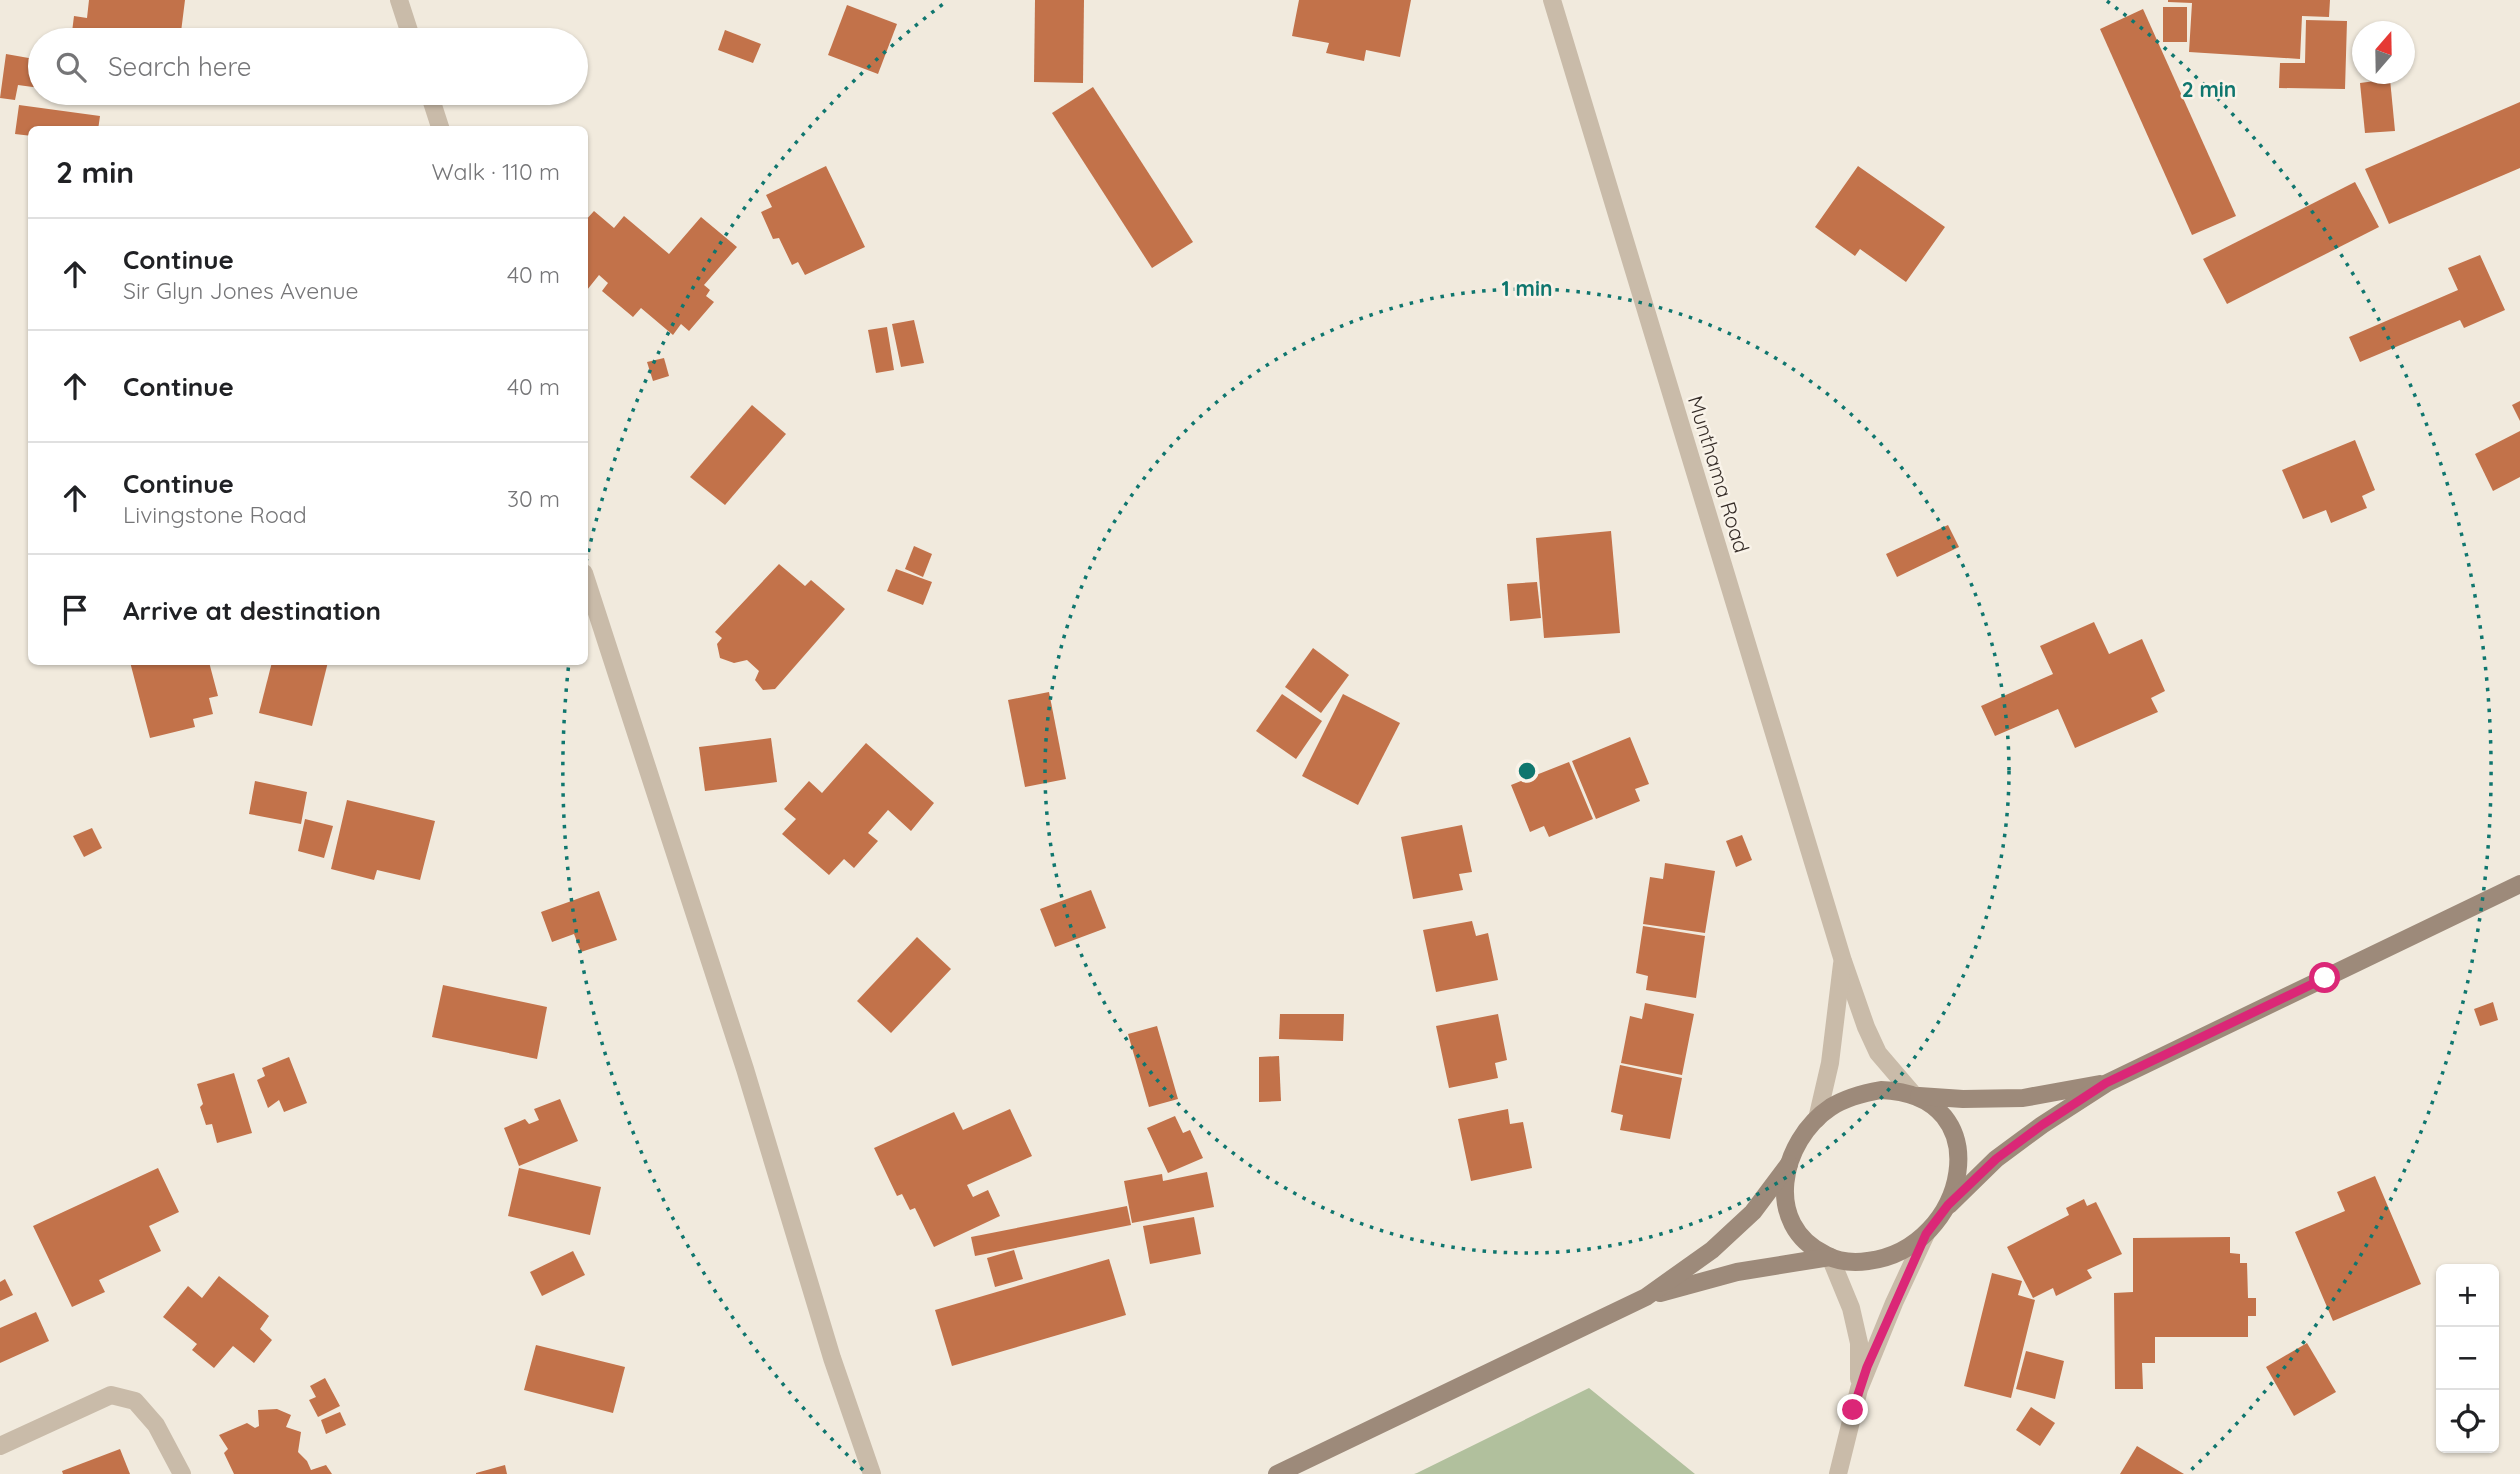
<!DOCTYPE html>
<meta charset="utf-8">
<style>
body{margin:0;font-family:Quicksand,sans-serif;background:#f2f2f2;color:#202124}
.controls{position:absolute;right:21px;bottom:21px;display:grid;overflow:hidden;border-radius:10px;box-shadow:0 2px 5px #0004}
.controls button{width:63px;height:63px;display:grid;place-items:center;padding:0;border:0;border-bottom:2px solid #e0e0e0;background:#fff;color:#202124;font:35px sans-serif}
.compass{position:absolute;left:2352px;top:21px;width:63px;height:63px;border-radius:50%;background:#fff;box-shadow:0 2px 5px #0004;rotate:20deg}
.stop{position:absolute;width:21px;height:21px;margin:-16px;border:5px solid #db2777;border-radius:50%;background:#fff}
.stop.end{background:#db2777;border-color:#fff;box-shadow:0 2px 7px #0008}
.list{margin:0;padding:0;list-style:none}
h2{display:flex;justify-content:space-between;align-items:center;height:91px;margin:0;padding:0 28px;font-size:30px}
h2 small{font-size:23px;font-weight:400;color:#757577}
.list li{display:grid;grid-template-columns:46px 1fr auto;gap:21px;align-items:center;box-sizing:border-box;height:112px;padding:0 28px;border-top:2px solid #e0e0e0}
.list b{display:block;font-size:26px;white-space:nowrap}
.list p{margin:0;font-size:23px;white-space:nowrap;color:#757577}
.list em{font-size:23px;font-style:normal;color:#757577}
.icon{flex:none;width:38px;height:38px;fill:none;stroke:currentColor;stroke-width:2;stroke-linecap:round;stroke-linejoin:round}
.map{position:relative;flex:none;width:2520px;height:1474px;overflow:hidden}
.search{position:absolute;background:#fff;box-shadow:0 2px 5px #0004;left:28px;top:28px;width:560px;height:77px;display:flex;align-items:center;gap:18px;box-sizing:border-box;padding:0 24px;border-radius:38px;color:#757577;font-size:26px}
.panel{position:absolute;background:#fff;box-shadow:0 2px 5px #0004;left:28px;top:126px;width:560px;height:539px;border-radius:10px}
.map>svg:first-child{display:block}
.green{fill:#b1c09d}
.building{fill:#c2724a}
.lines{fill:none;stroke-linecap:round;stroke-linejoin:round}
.minor{stroke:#c9bba9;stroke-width:18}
.secondary{stroke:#9d8a7a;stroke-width:18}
.route{stroke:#db2777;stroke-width:9}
.ring{fill:none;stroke:#0f766e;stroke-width:3.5;stroke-dasharray:3.5 7}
.labels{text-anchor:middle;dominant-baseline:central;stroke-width:5;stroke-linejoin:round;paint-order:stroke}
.street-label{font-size:21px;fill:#372e29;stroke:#f9f3e9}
.centre{fill:#0f766e;stroke:#f9f3e9;stroke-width:3.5}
.ring-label{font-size:21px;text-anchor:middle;font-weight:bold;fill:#0f766e;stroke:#f9f3e9;stroke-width:5;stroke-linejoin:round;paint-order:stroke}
</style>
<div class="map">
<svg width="2520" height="1474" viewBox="0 0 2520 1474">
<rect width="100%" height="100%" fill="#f1eadd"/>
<polygon class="green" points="1589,1388 1695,1474 1414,1474 1417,1473"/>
<g class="building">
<polygon points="89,0 185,0 180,40 71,40 74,16 87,18"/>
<polygon points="1035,0 1084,0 1083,83 1034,82"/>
<polygon points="1299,0 1411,0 1400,57 1366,50 1364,61 1326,53 1329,43 1292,36"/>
<polygon points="2168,0 2330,0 2329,17 2302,16 2300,59 2189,52 2192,3 2168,2"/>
<polygon points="847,5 897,24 878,74 828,55"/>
<rect x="2163" y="7" width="24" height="35"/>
<polygon points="2143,9 2236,216 2192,235 2100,29"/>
<polygon points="2306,20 2347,21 2345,89 2279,88 2280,63 2305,63"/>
<polygon points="725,30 761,44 753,63 718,50"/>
<polygon points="6,54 40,60 40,88 18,85 15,100 0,98"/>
<polygon points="2390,79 2395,131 2365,133 2360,83"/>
<polygon points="1093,87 1193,242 1152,268 1052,113"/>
<polygon points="2520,102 2520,168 2389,224 2365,169"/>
<polygon points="19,105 100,116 98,130 32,130 32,136 15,134"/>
<polygon points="826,166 865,247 805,275 798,262 792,265 779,238 773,239 761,212 772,207 766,195"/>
<polygon points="1858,166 1945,227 1906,282 1860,249 1855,256 1815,227"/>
<polygon points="2355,182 2379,227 2227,304 2203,259"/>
<polygon points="594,211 614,228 624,216 669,254 701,217 737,247 704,285 710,290 706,296 714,302 689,331 681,324 673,335 641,308 633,317 602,291 608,283 599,275 587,290 584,288 584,222"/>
<polygon points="2480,255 2505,310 2464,328 2460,320 2360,362 2349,337 2458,290 2448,268"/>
<polygon points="914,320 924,363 901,367 892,324"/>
<polygon points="887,327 894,370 876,373 868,330"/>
<polygon points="664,358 669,376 653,381 647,362"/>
<polygon points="2520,401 2520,421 2512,405"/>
<polygon points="752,405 786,434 725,505 690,477"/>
<polygon points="2520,431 2520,477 2493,491 2475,454"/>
<polygon points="2355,440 2375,490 2362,496 2367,508 2331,523 2326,510 2303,519 2282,470"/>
<polygon points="1948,525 1959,547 1897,577 1886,554"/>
<polygon points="1611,531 1620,633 1544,638 1536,538"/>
<polygon points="914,546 932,554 923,577 905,569"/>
<polygon points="779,564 805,586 811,580 845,609 775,689 763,690 755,680 759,671 747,660 734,663 720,658 717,644 722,638 715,632"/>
<polygon points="896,569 932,582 923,605 887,591"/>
<polygon points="1537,582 1541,618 1510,621 1507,584"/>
<polygon points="2094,622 2109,654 2142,639 2165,691 2151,698 2158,712 2075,748 2058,709 1995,736 1981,706 2053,674 2040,646"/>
<polygon points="1313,648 1349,675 1321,713 1285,687"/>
<polygon points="130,662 209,662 218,696 209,698 213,714 193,719 195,727 150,738"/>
<polygon points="272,662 328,662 312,726 259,713"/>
<polygon points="1049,692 1066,779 1025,787 1008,700"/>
<polygon points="1282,694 1322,721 1296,759 1256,731"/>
<polygon points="1343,694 1400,723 1358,805 1302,776"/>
<polygon points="1630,737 1649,784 1635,789 1640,801 1596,819 1572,761"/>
<polygon points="771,738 777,782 705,791 699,747"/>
<polygon points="866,743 934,803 911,831 888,810 868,833 878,841 854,868 844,859 829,875 782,834 796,819 784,809 809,781 822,793"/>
<polygon points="1569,762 1593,819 1549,837 1544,826 1530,832 1511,785"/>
<polygon points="255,781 307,792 301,824 249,814"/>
<polygon points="347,800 435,821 420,880 377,870 374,880 331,869"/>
<polygon points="305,819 333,826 324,858 298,851"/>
<polygon points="1462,825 1472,872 1459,874 1463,890 1413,899 1401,837"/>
<polygon points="92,828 102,848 84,857 73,836"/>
<polygon points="1742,835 1752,860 1736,867 1726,841"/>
<polygon points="1665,863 1715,871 1705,933 1643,924 1650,877 1663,879"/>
<polygon points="1091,890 1106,928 1055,947 1040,909"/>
<polygon points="599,891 617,940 581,952 574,934 552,942 541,912"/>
<polygon points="1472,921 1476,936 1488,933 1498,980 1436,992 1423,930"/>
<polygon points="1643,926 1705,936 1696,998 1646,990 1648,976 1636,973"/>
<polygon points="917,937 951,969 891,1033 857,1001"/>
<polygon points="443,985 547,1007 537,1059 432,1037"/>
<polygon points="2493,1002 2498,1020 2480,1026 2474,1009"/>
<polygon points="1645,1003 1694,1014 1682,1075 1621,1063 1630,1016 1642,1019"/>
<polygon points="1280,1014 1344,1014 1343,1041 1279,1039"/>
<polygon points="1498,1014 1507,1060 1495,1063 1498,1078 1449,1088 1436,1026"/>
<polygon points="1157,1026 1178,1099 1149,1107 1128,1034"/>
<polygon points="1279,1056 1281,1101 1259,1102 1259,1057"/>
<polygon points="289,1057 307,1103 284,1112 279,1100 268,1108 257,1080 265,1076 262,1068"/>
<polygon points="1620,1065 1682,1078 1670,1139 1620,1130 1623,1115 1611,1112"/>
<polygon points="234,1073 252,1133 217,1143 212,1124 206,1125 200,1107 203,1104 197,1084"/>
<polygon points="560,1099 578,1141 519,1166 504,1128 525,1119 529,1124 539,1120 534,1109"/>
<polygon points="1010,1109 1032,1156 967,1185 973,1197 988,1190 1000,1216 934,1247 915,1208 910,1210 902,1194 897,1196 874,1148 954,1112 963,1130"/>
<polygon points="1508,1109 1510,1124 1523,1122 1532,1168 1471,1181 1458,1119"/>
<polygon points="1175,1116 1183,1133 1190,1130 1203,1158 1168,1173 1147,1128"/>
<polygon points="158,1168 179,1212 149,1226 161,1251 99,1280 105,1292 72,1307 33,1226"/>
<polygon points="519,1168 601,1187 590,1235 508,1216"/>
<polygon points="1207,1172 1214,1207 1132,1223 1124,1181 1162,1174 1163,1181"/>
<polygon points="2375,1176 2421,1284 2333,1321 2295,1232 2345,1211 2337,1192"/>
<polygon points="2084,1199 2087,1206 2096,1202 2122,1254 2087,1270 2092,1278 2056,1296 2053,1288 2033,1298 2007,1247 2069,1215 2066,1208"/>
<polygon points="1127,1206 1131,1225 975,1256 971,1237"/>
<polygon points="1194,1217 1201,1254 1150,1264 1143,1226"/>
<polygon points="2230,1237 2230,1253 2240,1254 2240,1263 2247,1263 2248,1298 2256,1298 2256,1316 2248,1316 2248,1337 2155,1337 2155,1363 2142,1363 2143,1389 2115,1389 2114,1293 2133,1292 2133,1238"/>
<polygon points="1014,1250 1023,1279 995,1287 987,1258"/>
<polygon points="573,1251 585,1275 542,1296 530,1272"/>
<polygon points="1109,1259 1126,1315 952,1366 935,1310"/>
<polygon points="1992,1273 2022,1281 2018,1295 2035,1300 2011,1398 1964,1386"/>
<polygon points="219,1276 269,1316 260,1329 272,1340 254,1363 233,1346 214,1368 192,1350 197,1344 163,1317 188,1286 202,1298"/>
<polygon points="5,1279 13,1295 0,1301 0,1282"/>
<polygon points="36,1312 49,1341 0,1363 0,1328"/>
<polygon points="2307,1343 2336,1392 2294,1416 2266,1367"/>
<polygon points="536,1345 625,1367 613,1413 524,1390"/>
<polygon points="2026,1351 2064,1361 2055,1399 2016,1389"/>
<polygon points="325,1378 340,1406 318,1417 309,1400 316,1397 310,1386"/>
<polygon points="2031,1407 2055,1423 2040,1446 2016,1430"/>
<polygon points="277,1409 291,1415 286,1427 301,1432 298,1452 307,1461 311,1470 326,1465 332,1474 234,1474 224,1453 228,1449 219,1435 247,1423 255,1428 259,1426 258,1410"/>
<polygon points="340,1412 346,1425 326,1434 321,1420"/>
<polygon points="2137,1446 2184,1474 2120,1474"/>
<polygon points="120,1449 130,1474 63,1474 62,1471"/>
<polygon points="505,1465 507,1474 476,1474 476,1473"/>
</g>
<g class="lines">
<g class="minor">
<polyline points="399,0 412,40"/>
<polyline points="1552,0 1843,961 1866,1027 1878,1053 1914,1095"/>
<polyline points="429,93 441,130"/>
<polyline points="584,573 745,1069 832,1358 872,1474"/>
<polyline points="1817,1119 1830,1063 1842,964"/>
<polyline points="1830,1257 1851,1308 1859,1343 1859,1379"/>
<polyline points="0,1446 111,1395 135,1401 156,1425 182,1474"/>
<polyline points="1838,1474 1859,1389 1894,1303 1926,1234"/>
</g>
<g class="secondary">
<path d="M 1881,1090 C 2002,1094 1968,1249 1868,1261 C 1854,1263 1839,1262 1826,1255 C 1762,1225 1780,1141 1831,1107 C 1847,1097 1864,1093 1881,1090 Z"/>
<polyline points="1919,1096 1963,1099 2023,1098 2100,1084"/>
<polyline points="1949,1205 1996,1159 2042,1125 2107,1083 2520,884"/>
<polyline points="1660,1293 1737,1272 1830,1257"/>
<polyline points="1277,1474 1646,1297 1712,1250 1753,1212 1789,1164"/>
</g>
</g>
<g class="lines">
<polyline class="route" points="1853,1410 1867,1367 1926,1234 1948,1205 1996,1159 2042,1125 2106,1083 2325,978"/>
</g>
<g class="ring">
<circle cx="1527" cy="771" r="482"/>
<path d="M863 1470A964 964 0 0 1 569 662M586 562A964 964 0 0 1 947 1M2107 1A964 964 0 0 1 2191 1470"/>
</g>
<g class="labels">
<g class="street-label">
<text transform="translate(1719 474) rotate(73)">Munthama Road</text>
</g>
</g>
<circle cx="1527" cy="771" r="10" class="centre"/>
<g class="ring-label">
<text x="2209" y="97">2 min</text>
<text x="1527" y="296">1 min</text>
</g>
</svg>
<div class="controls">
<button>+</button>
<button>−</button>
<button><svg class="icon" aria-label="locate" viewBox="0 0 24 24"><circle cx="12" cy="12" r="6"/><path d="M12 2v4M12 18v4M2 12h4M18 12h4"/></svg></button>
</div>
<svg class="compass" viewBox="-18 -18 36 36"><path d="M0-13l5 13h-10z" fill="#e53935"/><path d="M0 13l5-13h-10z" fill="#757577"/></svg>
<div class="stop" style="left:2325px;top:978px"></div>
<div class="stop end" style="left:1853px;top:1410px"></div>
<div class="search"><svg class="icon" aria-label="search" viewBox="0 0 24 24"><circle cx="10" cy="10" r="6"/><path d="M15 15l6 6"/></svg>Search here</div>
<section class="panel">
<h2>2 min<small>Walk · 110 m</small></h2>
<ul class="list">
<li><svg class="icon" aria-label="ahead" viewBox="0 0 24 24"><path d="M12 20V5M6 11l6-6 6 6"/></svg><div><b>Continue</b><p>Sir Glyn Jones Avenue</p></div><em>40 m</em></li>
<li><svg class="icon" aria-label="ahead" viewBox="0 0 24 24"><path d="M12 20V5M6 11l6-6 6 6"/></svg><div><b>Continue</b></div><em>40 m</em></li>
<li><svg class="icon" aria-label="ahead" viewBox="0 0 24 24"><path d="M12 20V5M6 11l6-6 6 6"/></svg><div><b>Continue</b><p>Livingstone Road</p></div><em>30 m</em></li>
<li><svg class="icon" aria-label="arrive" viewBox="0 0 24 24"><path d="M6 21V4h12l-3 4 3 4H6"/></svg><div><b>Arrive at destination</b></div></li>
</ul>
</section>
</div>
